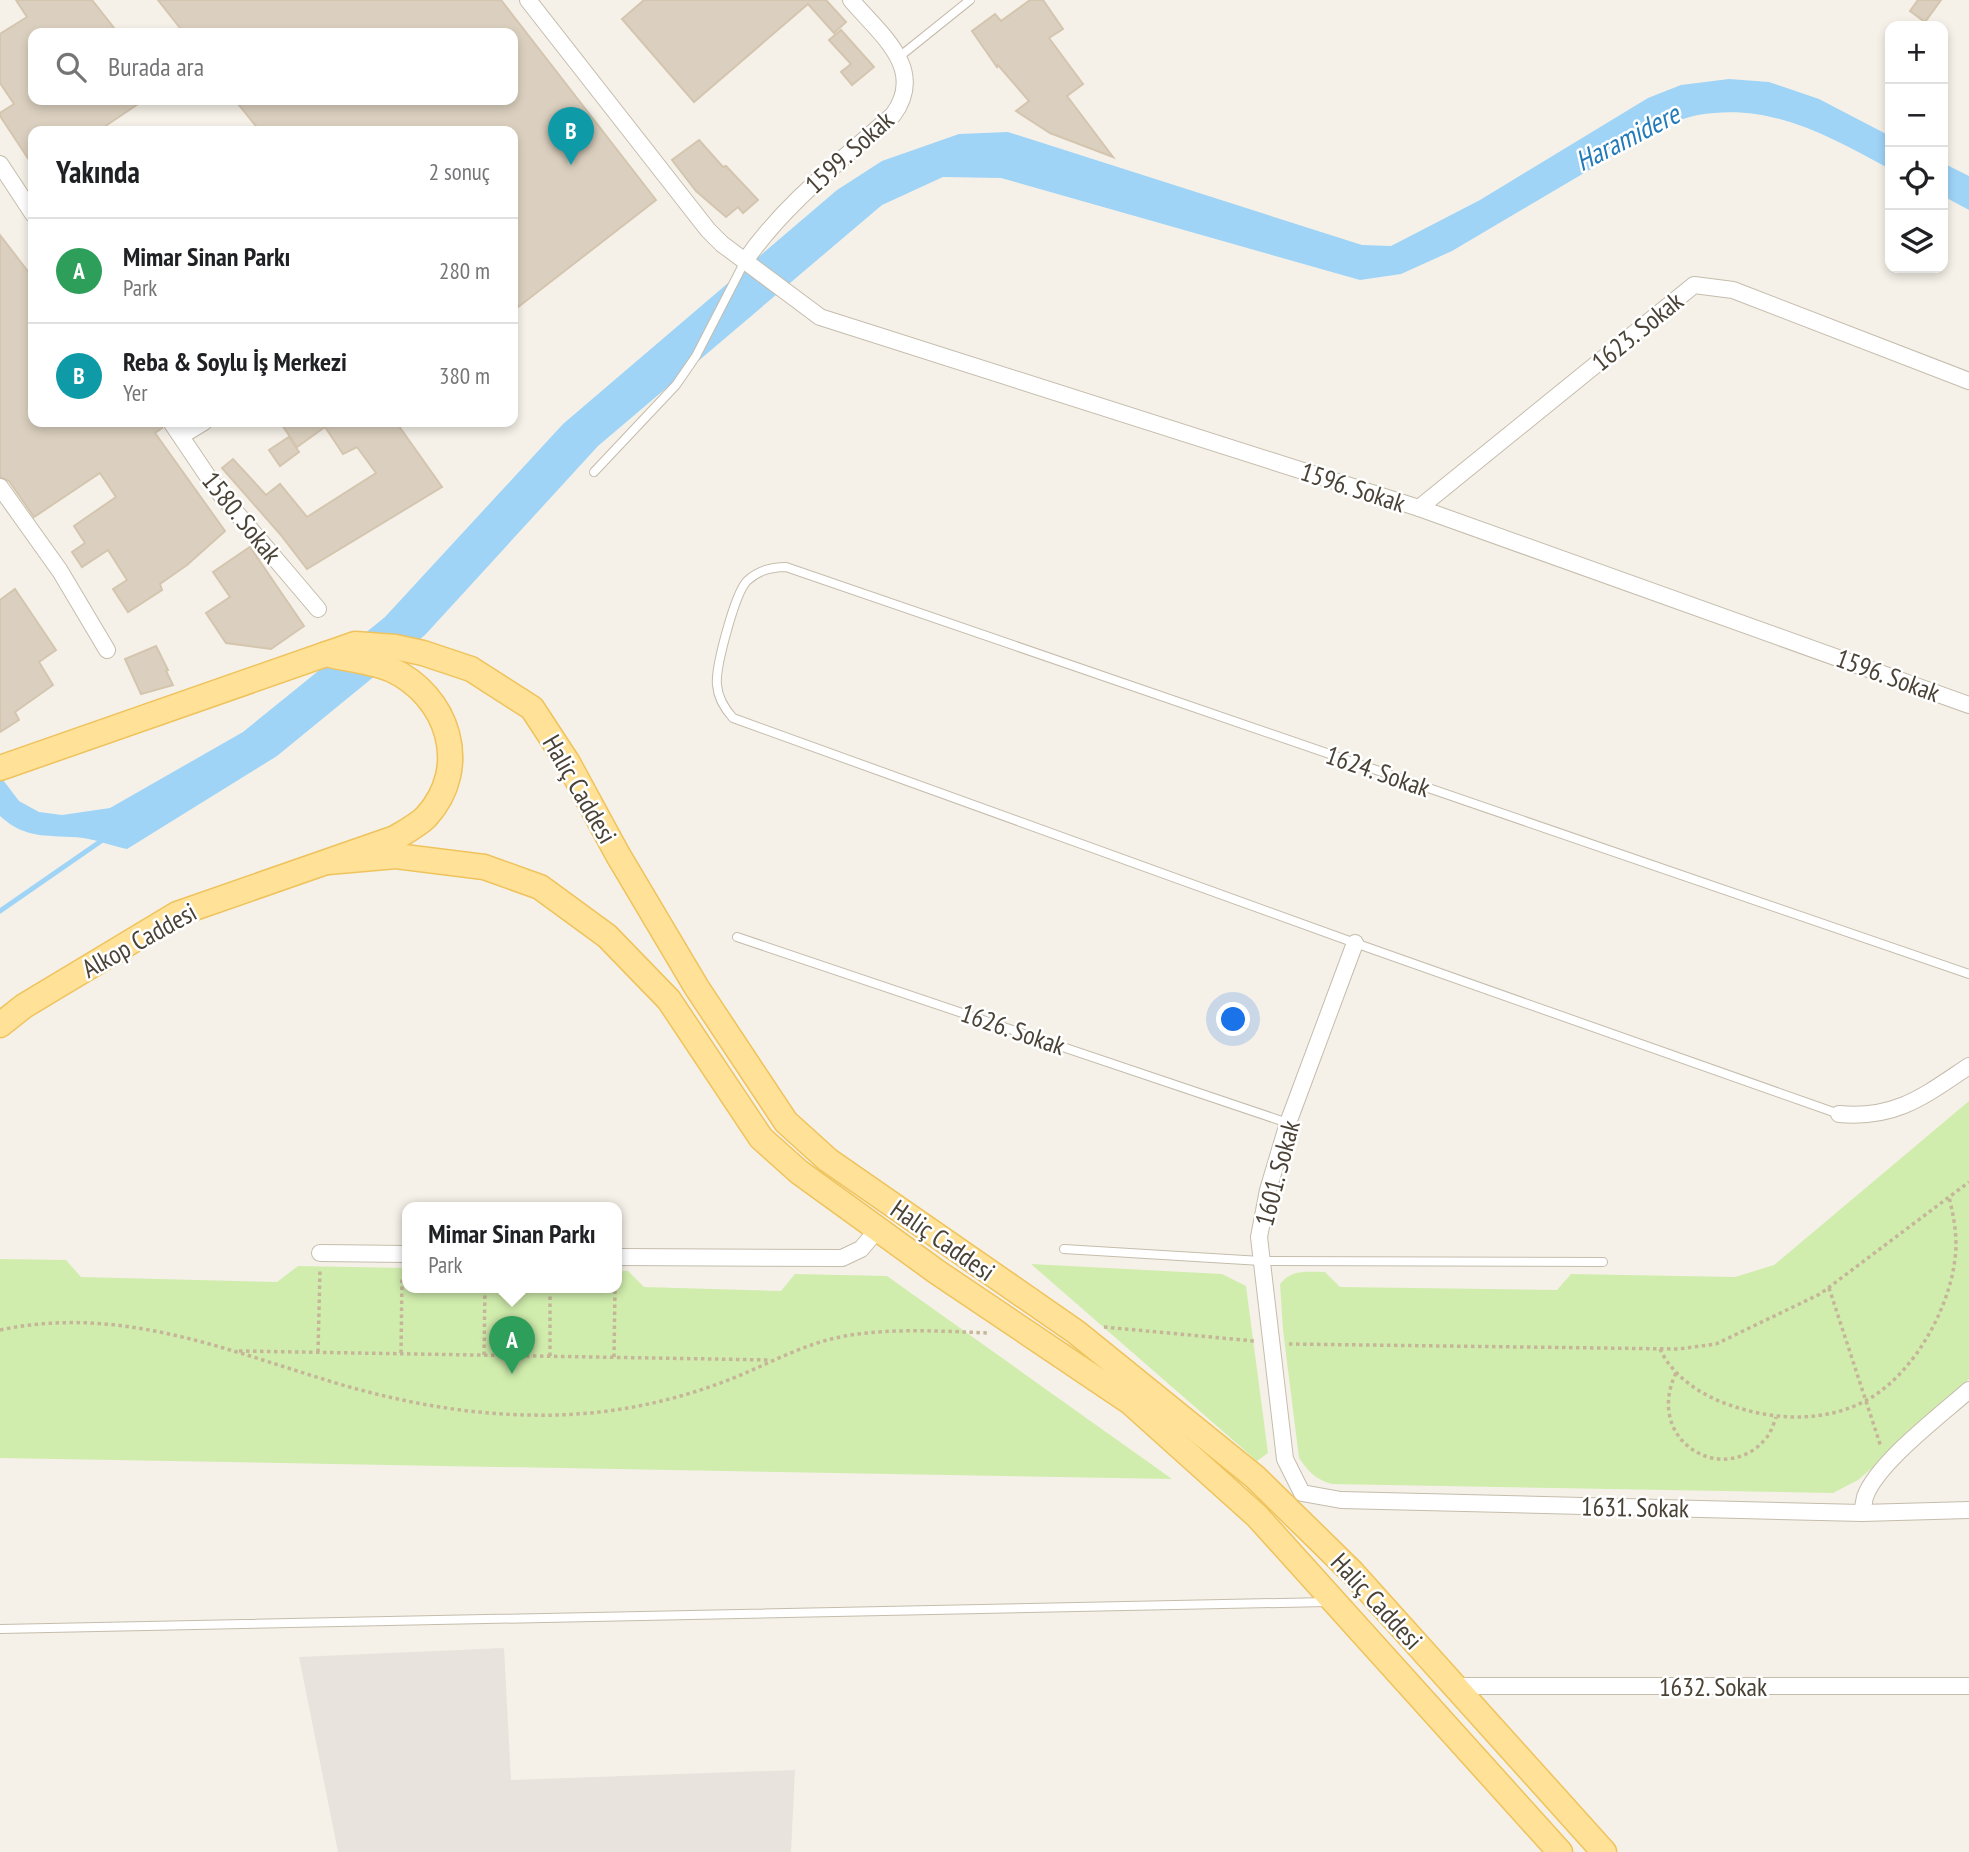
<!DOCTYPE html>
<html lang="tr">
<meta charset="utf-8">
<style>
body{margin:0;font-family:"PT Sans Narrow",sans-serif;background:#f6f6f6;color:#202124}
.controls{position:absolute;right:21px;top:21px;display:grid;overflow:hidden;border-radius:14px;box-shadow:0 4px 10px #0003}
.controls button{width:63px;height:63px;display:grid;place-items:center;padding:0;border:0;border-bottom:2px solid #e0e0e0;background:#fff;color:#202124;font:35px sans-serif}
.you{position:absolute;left:1234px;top:1020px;width:24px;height:24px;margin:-18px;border:5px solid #fff;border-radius:50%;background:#1a73e8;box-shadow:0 0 0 10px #1a73e833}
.badge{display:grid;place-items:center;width:46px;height:46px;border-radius:50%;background:#ff3815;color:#fff;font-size:23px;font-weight:700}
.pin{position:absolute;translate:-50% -58px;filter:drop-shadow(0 2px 4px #0008)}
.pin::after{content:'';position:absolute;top:37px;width:24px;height:21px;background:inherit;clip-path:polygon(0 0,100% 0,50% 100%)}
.popup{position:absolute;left:402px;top:1202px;width:220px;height:91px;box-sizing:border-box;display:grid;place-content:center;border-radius:14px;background:#fff;filter:drop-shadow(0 2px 5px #0005);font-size:23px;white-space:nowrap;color:#757577}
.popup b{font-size:26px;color:#202124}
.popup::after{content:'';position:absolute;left:50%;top:100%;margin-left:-14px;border:14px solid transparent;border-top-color:#fff}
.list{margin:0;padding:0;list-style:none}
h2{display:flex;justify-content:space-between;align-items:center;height:91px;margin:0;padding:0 28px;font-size:30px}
h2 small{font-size:23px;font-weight:400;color:#757577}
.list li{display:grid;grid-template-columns:46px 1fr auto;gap:21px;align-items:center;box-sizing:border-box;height:105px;padding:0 28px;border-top:2px solid #e0e0e0}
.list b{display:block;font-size:26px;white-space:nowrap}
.list p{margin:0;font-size:23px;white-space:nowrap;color:#757577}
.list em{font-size:23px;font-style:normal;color:#757577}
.icon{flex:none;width:38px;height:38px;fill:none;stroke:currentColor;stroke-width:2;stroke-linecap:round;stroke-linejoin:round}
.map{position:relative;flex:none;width:1969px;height:1852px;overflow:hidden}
.search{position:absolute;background:#fff;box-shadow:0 4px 10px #0003;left:28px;top:28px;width:490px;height:77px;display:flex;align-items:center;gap:18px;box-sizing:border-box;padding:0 24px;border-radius:14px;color:#757577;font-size:26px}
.panel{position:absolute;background:#fff;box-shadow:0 4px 10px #0003;left:28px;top:126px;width:490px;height:301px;border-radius:14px}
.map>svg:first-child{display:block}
.industrial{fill:#e8e3dd}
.green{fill:#d1edad}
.water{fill:#9fd4f7}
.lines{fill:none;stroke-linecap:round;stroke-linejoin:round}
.stream{stroke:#9fd4f7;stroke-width:5}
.building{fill:#dbd0bf;stroke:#d4c5af;stroke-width:2}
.service-casing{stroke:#c5bcac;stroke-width:10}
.minor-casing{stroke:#c5bcac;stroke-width:18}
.primary-casing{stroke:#efc35c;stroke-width:27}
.path{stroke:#c5b699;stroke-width:3.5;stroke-dasharray:3.5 3.5;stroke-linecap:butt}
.service{stroke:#fff;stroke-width:8}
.minor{stroke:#fff;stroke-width:16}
.primary{stroke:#ffe197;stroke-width:24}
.labels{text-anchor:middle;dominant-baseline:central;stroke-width:5;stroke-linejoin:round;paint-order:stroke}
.street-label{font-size:26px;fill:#4a4236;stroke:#fff}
.water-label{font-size:28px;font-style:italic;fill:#227ab8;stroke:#fff}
</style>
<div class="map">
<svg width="1969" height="1852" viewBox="0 0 1969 1852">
<rect width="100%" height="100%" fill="#f5f1e8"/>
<polygon class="industrial" points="504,1648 511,1780 795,1770 791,1852 338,1852 299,1657"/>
<g class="green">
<path d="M 1969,1101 L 1969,1379 L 1884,1458 L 1858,1480 L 1833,1493 L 1332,1484 C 1316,1480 1308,1471 1299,1458 L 1283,1330 L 1280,1284 C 1292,1269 1306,1272 1325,1272 L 1340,1287 L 1557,1290 L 1571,1274 L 1735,1277 L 1774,1265 Z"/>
<polygon points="0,1259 66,1260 81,1277 277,1282 298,1266 407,1268 407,1288 617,1288 617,1271 628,1271 644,1287 781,1291 795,1274 887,1276 1172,1479 0,1458"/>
<polygon points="1031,1264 1222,1274 1246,1286 1268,1453 1257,1461"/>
</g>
<g class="water">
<path d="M 1729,79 L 1769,82 L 1819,99 L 1890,136 L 1890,169 C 1828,136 1771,102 1698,115 C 1686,117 1674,123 1662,127 L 1452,251 L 1401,274 L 1360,280 L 1001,178 L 943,177 L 882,205 L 598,446 L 425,635 L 277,756 L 127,849 C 112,846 98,840 83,838 C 50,834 27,841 0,816 L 0,776 L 19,801 L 39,812 L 62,815 L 110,808 L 243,732 L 385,617 L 563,424 L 837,190 L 882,161 L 959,134 L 1008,132 L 1362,245 L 1391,246 L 1480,200 L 1648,98 L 1681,85 Z"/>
<polygon points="1943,163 1969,176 1969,210 1943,196"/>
</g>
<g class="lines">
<polyline class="stream" points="0,911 104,839"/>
</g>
<g class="building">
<polygon points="16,0 92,0 118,33 33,33 33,100 144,100 98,131 33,131 33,166 0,116 0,113 14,104 0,83 0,34 27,17"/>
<polygon points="158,0 501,0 656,200 513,311 513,131 260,131 235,100 513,100 513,33 184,33"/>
<polygon points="644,0 826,0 846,22 834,33 808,4 694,102 622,19"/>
<polygon points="1030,0 1043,0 1063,29 1049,38 1083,84 1067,96 1113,157 1050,133 1016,111 1029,101 998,65 997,67 972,31 995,14 1001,21"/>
<polygon points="1918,0 1941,0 1925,22 1910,11"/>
<polygon points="841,30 874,67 852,85 841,72 851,64 829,40"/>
<polygon points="699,140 723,167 726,166 758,200 743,213 738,207 726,217 696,191 672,160"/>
<polygon points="0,235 33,278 33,422 161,422 162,428 155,433 225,531 187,565 160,584 162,590 128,612 113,589 127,580 108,550 82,567 72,552 85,543 74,526 116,497 100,473 34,517 9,481 0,477"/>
<polygon points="280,422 396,422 442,487 307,569 280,534 222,468 233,459 266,495 280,484 307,517 376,473 357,447 343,454 325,427 297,447"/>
<polygon points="289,437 299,452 280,466 269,450"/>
<polygon points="250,547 304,626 271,649 226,643 206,613 230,597 213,572"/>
<polygon points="15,589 56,650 39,662 53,685 15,712 19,720 0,732 0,600"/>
<polygon points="156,646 168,670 166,671 173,685 141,694 125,659"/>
</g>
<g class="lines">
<g class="service-casing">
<g id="service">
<polyline points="899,57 970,0"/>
<polyline points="594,472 676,385 696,356 745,261"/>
<polyline points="737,937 1288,1123"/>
<path d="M 1839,1114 L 1355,943 L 733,718 C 724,708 718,698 717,685 C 715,668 735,593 747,581 C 758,570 771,567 786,567 L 1969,974"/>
<polyline points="1064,1249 1261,1261 1603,1262"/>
<polyline points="0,1629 1327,1602"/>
</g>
</g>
<g class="minor-casing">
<g id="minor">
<polyline points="528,0 708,230 722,244 820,317 1419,508 1969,705"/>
<polyline points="0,164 33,214"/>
<path d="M 745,261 C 785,203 841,161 893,115 C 927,69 880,34 851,0"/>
<polyline points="171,422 217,490 318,609"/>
<polyline points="181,436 204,422"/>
<polyline points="0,487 60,571 107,650"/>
<polyline points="1419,508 1694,285 1733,290 1969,381"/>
<polyline points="1355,943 1288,1123 1268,1190 1259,1237 1285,1459 1302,1493 1341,1500 1862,1513 1969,1510"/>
<path d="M 1839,1114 C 1896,1119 1924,1096 1969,1066"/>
<polyline points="320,1253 407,1254"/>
<polyline points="617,1257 842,1258 861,1249 878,1229"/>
<path d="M 1862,1513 C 1863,1508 1864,1502 1865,1497 C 1877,1463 1941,1415 1969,1390"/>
<polyline points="1456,1686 1969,1686"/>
</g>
</g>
<g class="primary-casing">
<g id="primary">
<polyline points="0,768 355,644 395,647 423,653 471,669 532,708 568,763 618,855 697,988 786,1122 828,1160 1076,1332 1255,1477 1352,1572 1604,1852"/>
<polyline points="328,862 396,856 484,867 540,887 607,936 669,1000 761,1138 799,1172 937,1272 1130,1402 1257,1516 1560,1852"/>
<path d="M 0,1025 L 24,1006 L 177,914 L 395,838 C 405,832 418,825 426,817 C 472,767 448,695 390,669 C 371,661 346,659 326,654"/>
</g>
</g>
<g class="path">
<polyline points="1829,1288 1881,1447"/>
<polyline points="1104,1327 1254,1341"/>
<path d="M 0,1330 C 124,1304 230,1352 346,1386 C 406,1403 467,1414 529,1415 C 600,1417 669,1404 736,1377 C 772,1362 806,1343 845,1336 C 891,1328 941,1331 988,1333"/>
<polyline points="1289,1344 1678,1349 1716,1344 1820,1294 1969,1182"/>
<path d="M 1660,1349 C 1672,1375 1698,1393 1724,1403 C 1769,1420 1821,1424 1865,1401 C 1915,1375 1955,1301 1956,1245 C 1956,1229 1953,1213 1949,1197"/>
<polyline points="239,1351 771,1360"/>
<polyline points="318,1352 320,1270"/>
<polyline points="401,1353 402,1277"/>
<polyline points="484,1355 485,1288"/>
<polyline points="550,1356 550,1288"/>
<polyline points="614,1357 615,1288"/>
<path d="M 1676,1373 C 1643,1442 1726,1489 1767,1437 C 1771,1432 1774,1423 1776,1417"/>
</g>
<use href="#service" class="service"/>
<use href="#minor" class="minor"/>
<use href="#primary" class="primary"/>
</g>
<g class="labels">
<g class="street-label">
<text transform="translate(849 152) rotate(-42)">1599. Sokak</text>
<text transform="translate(1637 331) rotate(-39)">1623. Sokak</text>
<text transform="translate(1353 487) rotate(18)">1596. Sokak</text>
<text transform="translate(242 517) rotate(51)">1580. Sokak</text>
<text transform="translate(1888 675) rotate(20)">1596. Sokak</text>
<text transform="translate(1378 771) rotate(19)">1624. Sokak</text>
<text transform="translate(580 789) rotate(60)">Haliç Caddesi</text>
<text transform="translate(139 940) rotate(-29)">Alkop Caddesi</text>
<text transform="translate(1013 1029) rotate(19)">1626. Sokak</text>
<text transform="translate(1277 1173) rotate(-75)">1601. Sokak</text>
<text transform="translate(943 1240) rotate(35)">Haliç Caddesi</text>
<text transform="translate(1635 1507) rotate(1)">1631. Sokak</text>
<text transform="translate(1377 1601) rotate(47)">Haliç Caddesi</text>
<text x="1713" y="1686">1632. Sokak</text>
</g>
<g class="water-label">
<text transform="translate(1627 137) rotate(-27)">Haramidere</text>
</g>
</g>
</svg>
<div class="controls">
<button>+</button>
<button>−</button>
<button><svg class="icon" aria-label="locate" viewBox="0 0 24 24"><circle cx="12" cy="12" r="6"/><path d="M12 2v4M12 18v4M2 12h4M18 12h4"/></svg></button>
<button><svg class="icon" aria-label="layers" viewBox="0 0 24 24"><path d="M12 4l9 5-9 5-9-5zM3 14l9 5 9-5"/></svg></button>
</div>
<div class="you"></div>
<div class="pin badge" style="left:512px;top:1374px;background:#2e9e5b">A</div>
<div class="popup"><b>Mimar Sinan Parkı</b>Park</div>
<div class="pin badge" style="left:571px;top:165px;background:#0f9aa8">B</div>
<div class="search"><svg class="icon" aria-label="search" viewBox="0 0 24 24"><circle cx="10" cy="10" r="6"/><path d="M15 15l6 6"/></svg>Burada ara</div>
<section class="panel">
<h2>Yakında<small>2 sonuç</small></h2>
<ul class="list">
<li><span class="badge" style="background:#2e9e5b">A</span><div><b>Mimar Sinan Parkı</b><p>Park</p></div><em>280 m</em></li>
<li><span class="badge" style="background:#0f9aa8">B</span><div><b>Reba &amp; Soylu İş Merkezi</b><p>Yer</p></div><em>380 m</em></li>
</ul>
</section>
</div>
